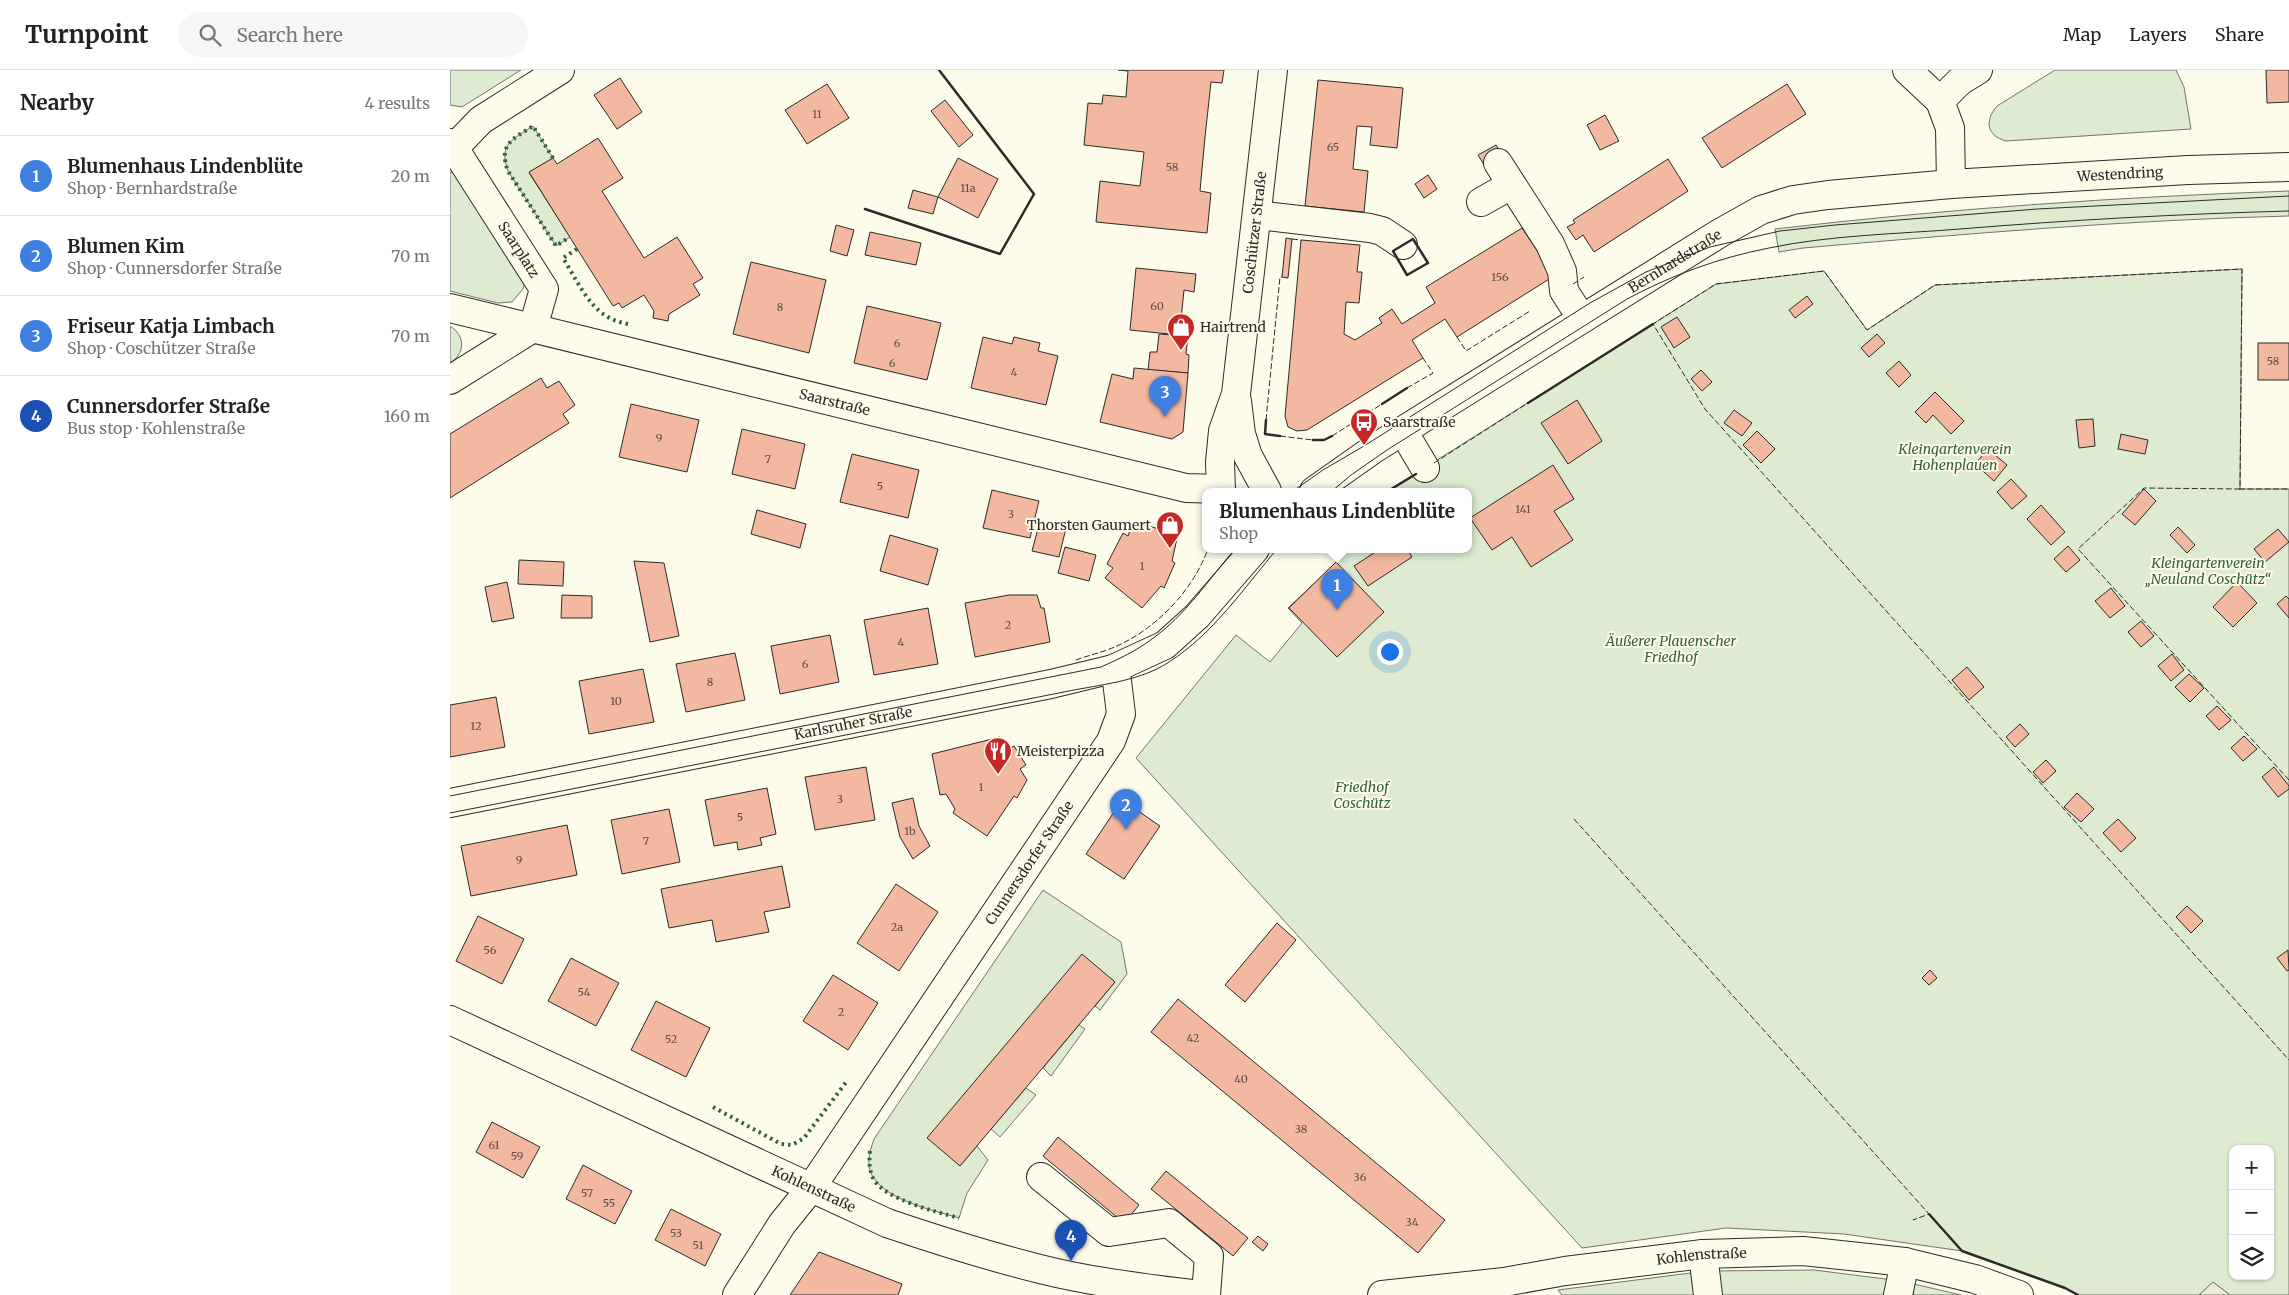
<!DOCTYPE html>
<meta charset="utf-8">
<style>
body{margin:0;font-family:Merriweather,serif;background:#f6f6f6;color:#222}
.controls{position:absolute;right:15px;bottom:15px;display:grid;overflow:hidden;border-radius:10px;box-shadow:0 1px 4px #0004}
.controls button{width:45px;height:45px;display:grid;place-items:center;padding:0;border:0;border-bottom:1px solid #e0e0e0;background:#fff;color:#222;font:25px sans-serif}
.you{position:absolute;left:939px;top:581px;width:18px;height:18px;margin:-12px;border:4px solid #fff;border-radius:50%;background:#1a73e8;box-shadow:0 0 0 8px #1a73e833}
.badge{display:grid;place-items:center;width:32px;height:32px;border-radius:50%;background:#c62828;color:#fff;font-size:16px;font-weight:700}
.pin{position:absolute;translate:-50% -41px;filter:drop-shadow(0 1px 2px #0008)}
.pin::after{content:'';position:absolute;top:26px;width:18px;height:15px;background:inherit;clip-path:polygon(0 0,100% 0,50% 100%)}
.popup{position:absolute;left:752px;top:418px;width:270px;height:65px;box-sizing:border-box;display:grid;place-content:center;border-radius:10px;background:#fff;filter:drop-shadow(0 1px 4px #0005);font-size:16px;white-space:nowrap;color:#767676}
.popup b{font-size:19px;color:#222}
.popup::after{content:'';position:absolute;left:50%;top:100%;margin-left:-10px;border:10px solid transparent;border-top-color:#fff}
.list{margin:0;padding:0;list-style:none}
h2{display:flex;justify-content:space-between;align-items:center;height:65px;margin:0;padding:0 20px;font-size:21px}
h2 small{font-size:16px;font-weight:400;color:#767676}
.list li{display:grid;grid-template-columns:32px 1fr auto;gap:15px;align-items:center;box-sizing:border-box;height:80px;padding:0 20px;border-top:1px solid #e0e0e0}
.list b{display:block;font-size:19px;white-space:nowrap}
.list p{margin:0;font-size:16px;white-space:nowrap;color:#767676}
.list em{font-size:16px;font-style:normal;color:#767676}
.icon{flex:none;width:28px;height:28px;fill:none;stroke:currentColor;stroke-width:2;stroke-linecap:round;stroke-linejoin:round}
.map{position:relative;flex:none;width:1839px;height:1225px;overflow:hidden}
header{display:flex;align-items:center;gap:30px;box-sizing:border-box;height:70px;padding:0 25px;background:#fff;border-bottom:1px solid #e0e0e0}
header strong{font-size:24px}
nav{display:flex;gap:28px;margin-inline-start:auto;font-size:18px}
.search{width:350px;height:45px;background:#f6f6f6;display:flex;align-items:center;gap:12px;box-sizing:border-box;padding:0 18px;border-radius:28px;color:#767676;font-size:19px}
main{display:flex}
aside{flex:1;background:#fff}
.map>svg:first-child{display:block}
.green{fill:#deebd1;stroke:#74746e;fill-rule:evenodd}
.parking{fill:#eceadb;stroke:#74746e}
.building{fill:#f2b8a0;stroke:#2b2b2b}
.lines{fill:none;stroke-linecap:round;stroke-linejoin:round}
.minor-casing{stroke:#2b2b2b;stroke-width:30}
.minor{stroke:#fdfbea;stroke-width:28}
.tram{stroke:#2b2b2b;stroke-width:1}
.hedge{stroke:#34623c;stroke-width:4;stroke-dasharray:2.5 4;stroke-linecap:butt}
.fence{stroke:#2b2b2b;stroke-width:1;stroke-dasharray:6 2.5;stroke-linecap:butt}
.wall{stroke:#2b2b2b;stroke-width:2.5}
.labels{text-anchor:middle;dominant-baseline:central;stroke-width:4;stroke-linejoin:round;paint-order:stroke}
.number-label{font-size:11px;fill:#5d4e48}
.street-label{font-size:14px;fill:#2b2b2b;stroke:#fdfbea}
.poi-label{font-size:14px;fill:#2b2b2b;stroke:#fdfbea;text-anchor:start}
.park-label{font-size:14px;font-style:italic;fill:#34623c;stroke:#fdfbea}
</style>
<header>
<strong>Turnpoint</strong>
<div class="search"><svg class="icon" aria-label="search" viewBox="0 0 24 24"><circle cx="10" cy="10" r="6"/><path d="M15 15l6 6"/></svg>Search here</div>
<nav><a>Map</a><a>Layers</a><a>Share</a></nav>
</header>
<main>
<aside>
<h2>Nearby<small>4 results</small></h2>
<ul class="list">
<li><span class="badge" style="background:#3f7fe0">1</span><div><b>Blumenhaus Lindenblüte</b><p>Shop · Bernhardstraße</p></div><em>20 m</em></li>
<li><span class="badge" style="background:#3f7fe0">2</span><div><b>Blumen Kim</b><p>Shop · Cunnersdorfer Straße</p></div><em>70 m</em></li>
<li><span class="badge" style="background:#3f7fe0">3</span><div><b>Friseur Katja Limbach</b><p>Shop · Coschützer Straße</p></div><em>70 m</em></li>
<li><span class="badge" style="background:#1a4fb4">4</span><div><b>Cunnersdorfer Straße</b><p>Bus stop · Kohlenstraße</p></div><em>160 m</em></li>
</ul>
</aside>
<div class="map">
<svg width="1839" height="1225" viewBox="0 0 1839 1225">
<rect width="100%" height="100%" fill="#fdfbea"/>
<g class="green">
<polygon points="0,0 71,0 12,37 0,35"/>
<path d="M 1605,0 L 1726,0 L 1734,17 L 1741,59 L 1556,71 C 1537,66 1534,51 1547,36 Z"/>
<path d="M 83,56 L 103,88 L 79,103 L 120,167 L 106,176 L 58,101 C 48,74 63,69 83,56 Z"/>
<polygon points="0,102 4,103 76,210 73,219 62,232 48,233 0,221"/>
<path d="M 1839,121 L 1839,146 C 1677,150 1515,164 1353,178 L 1329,182 L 1325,159 C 1495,139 1667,127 1839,121 Z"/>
<path d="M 1792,199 L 1790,419 L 1839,419 L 1839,1225 L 1780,1225 L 1763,1212 L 1749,1225 L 1628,1225 L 1615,1218 L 1512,1181 L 1394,1164 L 1276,1158 L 1132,1178 L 686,688 L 786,565 L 820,592 L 852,553 L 838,538 L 890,489 L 882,479 L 1018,479 L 1018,421 L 938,421 L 1266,214 L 1374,201 L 1417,260 L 1485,215 ZM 1783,1079 L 1820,1079 L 1820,1206 L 1783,1206 Z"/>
<path d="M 0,256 C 16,266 15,284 0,293 Z"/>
<path d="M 593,820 L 671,872 L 677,904 L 650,940 L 645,936 L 665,912 L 632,885 L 510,1096 L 527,1076 L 538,1090 L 517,1123 L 509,1148 C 483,1140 423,1128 419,1096 C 418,1087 421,1078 424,1069 Z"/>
<polygon points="629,955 635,959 601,1006 593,998"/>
<polygon points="576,1018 586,1025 550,1067 541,1059"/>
<polygon points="1364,1200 1451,1211 1511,1225 1112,1225 1108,1220 1256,1201"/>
</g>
<polygon class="parking" points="1763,1212 1780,1225 1749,1225"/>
<g class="building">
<polygon points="668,0 774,0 772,13 761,12 755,67 750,121 761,123 757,163 646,152 650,111 690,116 694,82 634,75 638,33 652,34 653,25 676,27 678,1"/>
<polygon points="1816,0 1839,0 1839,32 1817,33"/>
<polygon points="170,8 192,42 167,59 144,25"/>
<polygon points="868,10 953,18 947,78 920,75 922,57 907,56 903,99 918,101 914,142 855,136"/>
<polygon points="377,14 399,48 357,74 335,40"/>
<polygon points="1337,14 1356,44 1272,98 1252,68"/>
<polygon points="495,30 523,65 509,77 481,41"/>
<polygon points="1155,45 1169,71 1150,80 1137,55"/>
<polygon points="148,68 173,108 152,121 194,188 227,167 253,208 243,214 250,225 219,244 218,251 203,248 204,241 194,225 172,238 169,233 163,236 79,102 103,88 107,94"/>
<polygon points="1046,75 1054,88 1036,98 1028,85"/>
<polygon points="508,88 548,109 528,148 488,127"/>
<polygon points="1218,89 1238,121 1144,182 1133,165 1126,170 1117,157 1125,153 1123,150"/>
<polygon points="978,105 987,119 974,128 965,114"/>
<polygon points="463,120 488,127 483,144 458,138"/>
<polygon points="386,155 404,160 397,186 380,181"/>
<polygon points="1072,158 1104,206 1007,267 995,249 962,270 973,288 857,360 847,361 838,357 835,346 851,170 910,175 907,202 912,202 909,233 896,232 894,264 905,270 932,253 929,248 942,239 952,254 985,233 976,217"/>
<polygon points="420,162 471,173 466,195 415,185"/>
<polygon points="836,168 842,169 838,208 832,207"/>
<polygon points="301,192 376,210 359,283 283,264"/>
<polygon points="686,198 746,204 744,222 734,220 731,250 739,251 738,266 680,260"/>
<polygon points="1357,226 1363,234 1345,248 1339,240"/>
<polygon points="417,236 491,253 477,310 404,293"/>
<polygon points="1227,247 1240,267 1224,278 1211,257"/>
<polygon points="709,264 738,266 736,284 739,285 738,303 698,300 700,282 707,282"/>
<polygon points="1427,264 1435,273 1419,287 1411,278"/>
<polygon points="533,267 562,274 564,267 590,273 588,281 608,286 596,335 521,318"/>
<rect x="1808" y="273" width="31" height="37"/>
<polygon points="1449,291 1461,305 1449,317 1436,303"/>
<polygon points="684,298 738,303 733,362 722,369 650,352 662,304 683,309"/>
<polygon points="1251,300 1262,312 1252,321 1241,309"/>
<polygon points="91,308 97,318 109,311 125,335 113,344 119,353 0,428 0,364"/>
<polygon points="1485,322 1514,351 1501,364 1483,345 1476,353 1465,342"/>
<polygon points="1127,330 1152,371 1118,394 1091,353"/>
<polygon points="181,334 249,350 237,402 169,387"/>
<polygon points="1284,340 1302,353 1292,366 1274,353"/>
<polygon points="1643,349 1645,376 1629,378 1626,350"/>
<polygon points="292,359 355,374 345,419 282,404"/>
<polygon points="1307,361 1325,379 1311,393 1293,375"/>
<polygon points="1671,364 1698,370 1695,384 1668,379"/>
<polygon points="1538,379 1557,395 1544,411 1525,394"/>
<polygon points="402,384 469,400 458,448 390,432"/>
<polygon points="1103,395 1124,429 1104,441 1123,470 1081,497 1062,467 1042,480 1020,448"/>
<polygon points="1561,409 1577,426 1562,439 1547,422"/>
<polygon points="1694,419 1706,431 1685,455 1672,444"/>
<polygon points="542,420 589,431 580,468 533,458"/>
<polygon points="1591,435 1615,462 1601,475 1577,449"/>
<polygon points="307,440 356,454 350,478 301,464"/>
<polygon points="590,451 616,458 609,487 582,481"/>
<polygon points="683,452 728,464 722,491 725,493 714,518 711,516 692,538 655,508 663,498 657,494 673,463 678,466"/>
<polygon points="1728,457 1745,475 1737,483 1720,465"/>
<polygon points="1828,459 1839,472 1815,492 1804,479"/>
<polygon points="440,465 488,479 478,515 430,501"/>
<polygon points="1618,476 1630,490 1616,502 1604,489"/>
<polygon points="615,477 646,485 639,511 608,503"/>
<polygon points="930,479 957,479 962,487 918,516 904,496"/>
<polygon points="69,490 114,492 113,516 68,514"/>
<polygon points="184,491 214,493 229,566 200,572"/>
<polygon points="886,492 934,542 887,587 839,538"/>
<polygon points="57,512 64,548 42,552 35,517"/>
<polygon points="1787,512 1807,533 1783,557 1763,537"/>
<polygon points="1661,518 1675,536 1660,548 1645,531"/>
<polygon points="112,525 142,526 142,548 111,548"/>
<polygon points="559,525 587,525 591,538 594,538 600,572 525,587 515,533"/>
<polygon points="1836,526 1839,529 1839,548 1827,534"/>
<polygon points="478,538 488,594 424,605 414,550"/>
<polygon points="1691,551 1704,566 1691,577 1678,562"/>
<polygon points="380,565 389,612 330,624 321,576"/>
<polygon points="285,583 295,630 236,642 226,594"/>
<polygon points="1722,584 1734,600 1721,611 1708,596"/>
<polygon points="1517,597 1534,617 1519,630 1502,610"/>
<polygon points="193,599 204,652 139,664 129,611"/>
<polygon points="1739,604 1754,618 1740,632 1725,617"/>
<polygon points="46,627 55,677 0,687 0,635"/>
<polygon points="1767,636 1781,650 1769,660 1756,646"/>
<polygon points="1570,654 1579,664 1565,677 1556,667"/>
<polygon points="1794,666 1807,679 1793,691 1781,678"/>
<polygon points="550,667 558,679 564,676 576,695 570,699 577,710 567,728 564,726 537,766 503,743 505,739 496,724 490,725 482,684"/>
<polygon points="1596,690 1606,701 1593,713 1583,702"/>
<polygon points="416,697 425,750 365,760 355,707"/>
<polygon points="1824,697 1839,716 1839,719 1828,727 1812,707"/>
<polygon points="317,718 326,764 310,768 312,775 288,780 287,772 264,776 255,730"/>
<polygon points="1627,723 1644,739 1631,752 1614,737"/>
<polygon points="463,728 469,756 480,776 463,789 450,767 442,733"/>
<polygon points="672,730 710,756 674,809 636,784"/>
<polygon points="219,739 230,792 172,804 161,750"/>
<polygon points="1668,749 1686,768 1671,782 1653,763"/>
<polygon points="117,755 127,805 21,826 11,776"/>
<polygon points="332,796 340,837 314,842 319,862 266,872 262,850 219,858 211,819"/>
<polygon points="446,814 488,842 449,901 407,873"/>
<polygon points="1737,836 1753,851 1741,863 1726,847"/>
<polygon points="28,846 74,869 52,914 6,891"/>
<polygon points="827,853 846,870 795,932 775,915"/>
<polygon points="1838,880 1839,900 1837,901 1827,888"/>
<polygon points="632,884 665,912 510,1096 477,1068"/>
<polygon points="121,888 169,913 146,956 98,931"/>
<polygon points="1480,900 1487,908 1479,915 1472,908"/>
<polygon points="383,905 428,933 398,980 353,951"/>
<polygon points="728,929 995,1150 968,1183 701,962"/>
<polygon points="206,931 260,958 236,1007 181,980"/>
<polygon points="42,1052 90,1077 73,1108 26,1082"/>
<polygon points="608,1067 689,1135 674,1153 593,1086"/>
<polygon points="133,1095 182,1121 165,1154 116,1129"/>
<polygon points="716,1101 798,1168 783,1186 701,1119"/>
<polygon points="221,1139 271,1164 255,1196 205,1170"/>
<polygon points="808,1166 818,1174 813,1181 802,1172"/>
<polygon points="369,1182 452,1214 448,1225 340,1225"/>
</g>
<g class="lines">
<g class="minor-casing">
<g id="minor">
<polyline points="1457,0 1490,31 1500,58 1501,114"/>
<polyline points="1490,31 1510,11 1528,0"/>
<polyline points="0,73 4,78 31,50 110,0"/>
<path id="s1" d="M 0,80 L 4,78 L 94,219 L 83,258 L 0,310"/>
<polyline points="1048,93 1100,174 1112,201 1114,221 1132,249"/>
<polyline points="1031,132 1061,115"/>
<polyline points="807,145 920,158 932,161 953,175"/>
<path id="s2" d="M 0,238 L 736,418 L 771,419"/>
<polyline points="787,331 791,364 798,386 817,421"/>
<polyline points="953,361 975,398"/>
<path id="s3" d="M 771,421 L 770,392 L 773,361 L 786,324 L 823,0"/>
<path id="s4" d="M 864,421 L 925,378 L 1270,163 L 1311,140 L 1343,130 L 1378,125 L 1501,114 L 1738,100 L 1839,97"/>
<path id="s5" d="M 0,733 L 601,614 L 663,599 L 715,575 L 747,546 L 805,479"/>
<path id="s6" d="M 0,950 L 437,1153 C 487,1170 538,1186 590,1199 C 641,1212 695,1218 748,1225"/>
<polyline points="591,1107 659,1162 719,1153 759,1186 756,1225"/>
<polyline points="1253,1184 1258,1225"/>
<path id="s7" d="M 287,1225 L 332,1154 L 361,1118 L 661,671 L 671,644 L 667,611 L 663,599"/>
<path id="s8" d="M 932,1225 L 1054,1212 L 1115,1201 L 1253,1184 L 1353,1181 L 1455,1192 L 1525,1209 L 1569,1225"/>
<polyline points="1448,1225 1455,1192"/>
</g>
</g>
<use href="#minor" class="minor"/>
<g class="tram">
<polyline points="843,421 873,400 914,376 1140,233 1196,202 1260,177 1330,161 1385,155 1587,139 1839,126"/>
<path d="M 882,421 L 901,405 L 937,380 L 1177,229 C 1222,205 1268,188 1319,178 C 1381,165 1447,164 1510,159 C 1620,150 1729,144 1839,141"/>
<path d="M 0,726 L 651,597 C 669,589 686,581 702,569 C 735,546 759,509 785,479"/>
<path d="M 0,743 L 624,620 C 656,614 692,610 719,592 C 763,564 794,518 827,479"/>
</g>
<g class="hedge">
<path d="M 103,88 L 83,56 C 63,69 48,74 58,101 L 106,176 L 120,167"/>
<path d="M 127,179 L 113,188 C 125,207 137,234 156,246 C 164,251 173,253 182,255"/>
<polyline points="263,1037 331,1074 342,1075 354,1068 397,1011"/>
<path d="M 420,1081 C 419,1091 419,1099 423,1108 C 433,1129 487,1142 509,1148"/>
</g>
<g class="fence">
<polyline points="842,169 851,170"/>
<polyline points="1123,214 1134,207"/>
<polyline points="1007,267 1016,281 1080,241"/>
<polyline points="957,318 983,303 973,288"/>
<polyline points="816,350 830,207 832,207"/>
<polyline points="830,366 863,370"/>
<polyline points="882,366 932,334"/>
<polyline points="984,393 1078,333"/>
<polyline points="1789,419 1839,419"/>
<path d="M 626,590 C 639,585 654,582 667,576 C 707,558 743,520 758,479"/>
<polyline points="1839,710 1628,479 1694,418 1790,419 1792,199 1485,215 1417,260 1374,201 1266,214 1203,254 1255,339 1839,990"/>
<polyline points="1124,749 1479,1144 1463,1150"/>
</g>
<g class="wall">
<polyline points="415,139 550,184 584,124 489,0"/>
<polygon points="963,169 978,193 957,205 943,181"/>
<polyline points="1078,333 1203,254"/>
<polyline points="932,334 957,318"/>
<polyline points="816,350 815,364 830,366"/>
<polyline points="863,370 874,370 882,366"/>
<polyline points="938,421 966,404"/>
<polyline points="1479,1144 1512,1181 1615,1218 1628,1225"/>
</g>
</g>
<defs>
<g id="shop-pin" transform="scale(1.4375)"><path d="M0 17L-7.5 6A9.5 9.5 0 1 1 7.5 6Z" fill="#c62828" stroke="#fdfbea"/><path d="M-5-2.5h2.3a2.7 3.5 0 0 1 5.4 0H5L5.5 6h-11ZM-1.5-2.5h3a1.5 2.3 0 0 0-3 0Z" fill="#fff"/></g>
<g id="bus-pin" transform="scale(1.4375)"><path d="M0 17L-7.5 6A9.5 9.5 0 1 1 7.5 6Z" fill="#c62828" stroke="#fdfbea"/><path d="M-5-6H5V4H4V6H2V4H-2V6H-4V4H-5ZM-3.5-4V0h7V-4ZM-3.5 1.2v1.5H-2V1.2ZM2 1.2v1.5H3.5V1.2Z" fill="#fff"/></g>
<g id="restaurant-pin" transform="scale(1.4375)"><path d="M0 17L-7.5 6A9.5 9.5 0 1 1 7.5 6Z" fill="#c62828" stroke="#fdfbea"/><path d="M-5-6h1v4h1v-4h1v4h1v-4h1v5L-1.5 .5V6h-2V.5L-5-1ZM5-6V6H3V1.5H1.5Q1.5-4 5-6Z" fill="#fff"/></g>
</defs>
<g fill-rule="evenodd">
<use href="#shop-pin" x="731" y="257"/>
<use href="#bus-pin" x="914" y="352"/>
<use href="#shop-pin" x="720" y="455"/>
<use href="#restaurant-pin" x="548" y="681"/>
</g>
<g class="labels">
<g class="number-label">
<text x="367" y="44">11</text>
<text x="883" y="77">65</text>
<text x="722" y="97">58</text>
<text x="518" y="118">11a</text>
<text x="1050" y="207">156</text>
<text x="707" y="236">60</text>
<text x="330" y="237">8</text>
<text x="447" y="273">6</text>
<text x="1823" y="291">58</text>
<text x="442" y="293">6</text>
<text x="564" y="302">4</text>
<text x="209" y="368">9</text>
<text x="318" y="389">7</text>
<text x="430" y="416">5</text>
<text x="1073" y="439">141</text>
<text x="561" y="444">3</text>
<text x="692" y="496">1</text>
<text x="558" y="555">2</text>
<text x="451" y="572">4</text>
<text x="355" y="594">6</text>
<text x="260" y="612">8</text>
<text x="166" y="631">10</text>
<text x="26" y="656">12</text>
<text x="531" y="717">1</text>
<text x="390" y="729">3</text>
<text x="290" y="747">5</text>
<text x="460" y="761">1b</text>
<text x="196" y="771">7</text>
<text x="69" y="790">9</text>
<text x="447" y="857">2a</text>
<text x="40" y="880">56</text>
<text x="134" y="922">54</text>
<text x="391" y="942">2</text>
<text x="743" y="968">42</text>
<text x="221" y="969">52</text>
<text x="791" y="1009">40</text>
<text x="851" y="1059">38</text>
<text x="44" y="1075">61</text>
<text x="67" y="1086">59</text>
<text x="910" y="1107">36</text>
<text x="137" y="1123">57</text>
<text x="159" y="1133">55</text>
<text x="962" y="1152">34</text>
<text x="226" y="1163">53</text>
<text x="248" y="1175">51</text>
</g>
<g class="street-label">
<text stroke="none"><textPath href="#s4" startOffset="890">Westendring</textPath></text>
<text stroke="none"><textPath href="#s3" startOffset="262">Coschützer Straße</textPath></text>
<text stroke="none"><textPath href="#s1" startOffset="125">Saarplatz</textPath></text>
<text stroke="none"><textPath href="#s4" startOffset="428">Bernhardstraße</textPath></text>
<text stroke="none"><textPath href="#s2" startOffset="396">Saarstraße</textPath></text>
<text stroke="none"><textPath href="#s5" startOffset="411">Karlsruher Straße</textPath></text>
<text stroke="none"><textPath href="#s7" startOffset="522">Cunnersdorfer Straße</textPath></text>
<text stroke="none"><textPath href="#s6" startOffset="401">Kohlenstraße</textPath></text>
<text stroke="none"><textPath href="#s8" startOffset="322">Kohlenstraße</textPath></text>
</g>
<g class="poi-label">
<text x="750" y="257">Hairtrend</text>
<text x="933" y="352">Saarstraße</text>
<text x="701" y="455" text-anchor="end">Thorsten Gaumert</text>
<text x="567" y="681">Meisterpizza</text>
</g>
<g class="park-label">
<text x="1505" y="379">Kleingartenverein<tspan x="1505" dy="16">Hohenplauen</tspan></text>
<text x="1758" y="493">Kleingartenverein<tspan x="1758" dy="16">„Neuland Coschütz“</tspan></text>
<text x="1221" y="571">Äußerer Plauenscher<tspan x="1221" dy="16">Friedhof</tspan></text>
<text x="912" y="717">Friedhof<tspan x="912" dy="16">Coschütz</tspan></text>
</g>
</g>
</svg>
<div class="controls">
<button>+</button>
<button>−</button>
<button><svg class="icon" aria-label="layers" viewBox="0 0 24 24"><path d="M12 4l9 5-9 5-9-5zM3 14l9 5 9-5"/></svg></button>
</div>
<div class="you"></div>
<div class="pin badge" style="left:887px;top:540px;background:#3f7fe0">1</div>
<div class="popup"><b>Blumenhaus Lindenblüte</b>Shop</div>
<div class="pin badge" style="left:676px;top:760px;background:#3f7fe0">2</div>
<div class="pin badge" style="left:715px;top:347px;background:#3f7fe0">3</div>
<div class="pin badge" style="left:621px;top:1191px;background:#1a4fb4">4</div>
</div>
</main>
